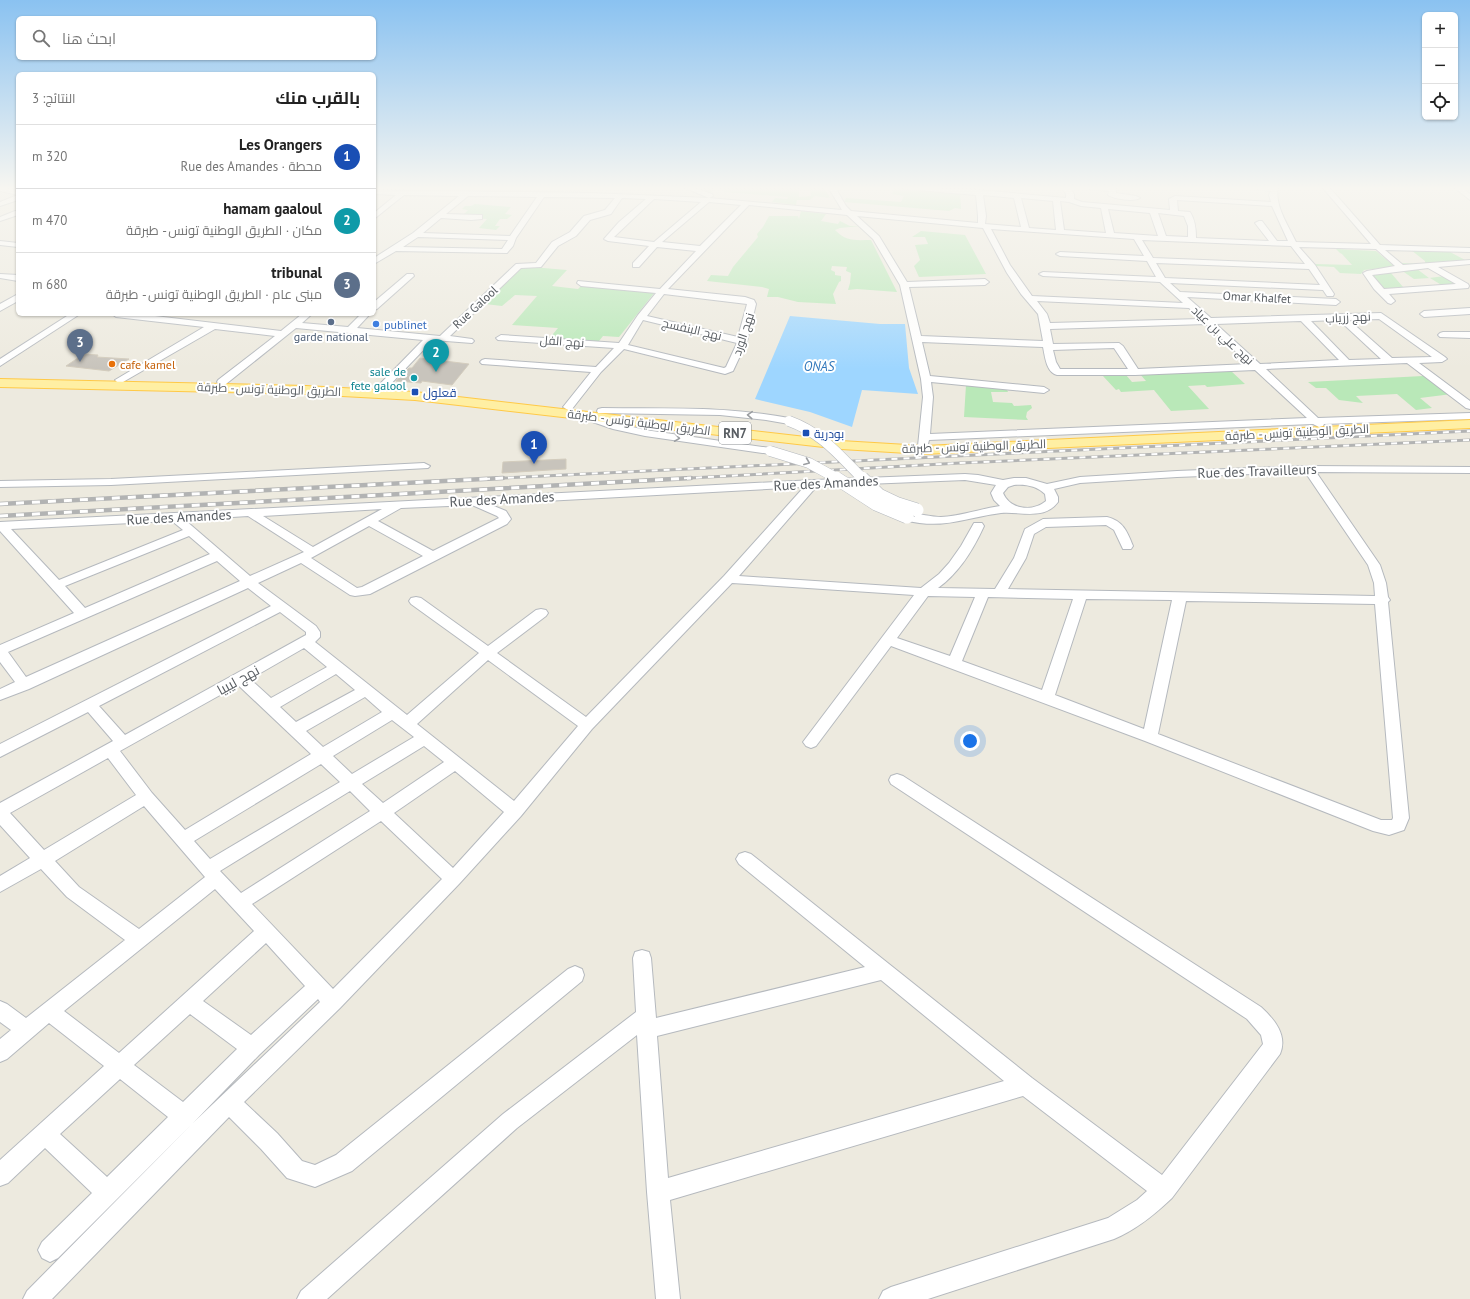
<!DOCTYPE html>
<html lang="ar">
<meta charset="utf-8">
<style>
body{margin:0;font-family:"PT Sans",Cairo,sans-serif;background:#f6f6f6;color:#222;direction:rtl}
.controls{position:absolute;right:12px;top:12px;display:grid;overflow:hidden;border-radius:6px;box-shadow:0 1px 3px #0004}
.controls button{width:36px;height:36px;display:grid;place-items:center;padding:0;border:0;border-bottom:1px solid #e0e0e0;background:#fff;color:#222;font:20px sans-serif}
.you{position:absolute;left:970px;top:741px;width:14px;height:14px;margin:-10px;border:3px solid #fff;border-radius:50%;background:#1a73e8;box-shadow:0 0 0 6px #1a73e833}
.badge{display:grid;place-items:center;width:26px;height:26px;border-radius:50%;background:#fb2618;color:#fff;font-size:13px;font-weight:700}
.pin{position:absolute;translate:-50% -33px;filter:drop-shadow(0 1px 2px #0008)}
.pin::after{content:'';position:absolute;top:21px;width:14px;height:12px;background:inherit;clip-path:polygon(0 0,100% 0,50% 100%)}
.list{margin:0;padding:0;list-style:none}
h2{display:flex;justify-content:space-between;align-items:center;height:52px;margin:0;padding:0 16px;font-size:17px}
h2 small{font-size:13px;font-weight:400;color:#767676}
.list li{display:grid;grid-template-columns:26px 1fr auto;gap:12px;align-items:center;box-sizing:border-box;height:64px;padding:0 16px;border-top:1px solid #e0e0e0}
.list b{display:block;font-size:15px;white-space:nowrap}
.list p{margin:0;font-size:13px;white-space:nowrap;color:#767676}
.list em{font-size:13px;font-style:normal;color:#767676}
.icon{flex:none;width:22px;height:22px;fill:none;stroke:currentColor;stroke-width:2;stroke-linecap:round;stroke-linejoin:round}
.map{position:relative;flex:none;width:1470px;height:1299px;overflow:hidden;direction:ltr}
.search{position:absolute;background:#fff;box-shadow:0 1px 3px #0004;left:16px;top:16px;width:360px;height:44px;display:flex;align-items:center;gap:10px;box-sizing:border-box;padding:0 14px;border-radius:6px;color:#767676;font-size:15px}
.panel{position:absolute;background:#fff;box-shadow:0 1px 3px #0004;left:16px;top:72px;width:360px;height:244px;border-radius:6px;direction:rtl}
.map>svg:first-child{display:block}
.green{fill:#b9e8b8}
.water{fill:#9ed6ff}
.building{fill:#c8c4bc;stroke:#d3ccbd}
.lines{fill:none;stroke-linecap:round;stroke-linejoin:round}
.minor-casing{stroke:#b5b9be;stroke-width:2}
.major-casing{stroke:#ffc947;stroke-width:2}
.minor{fill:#fff;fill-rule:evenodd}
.major{fill:#ffefa3;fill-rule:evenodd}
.rail-far1-casing{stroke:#b2b3b3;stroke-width:3}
.rail-casing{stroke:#b2b3b3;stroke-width:4.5}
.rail-far1{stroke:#fff;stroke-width:2;stroke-dasharray:6;stroke-linecap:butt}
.rail{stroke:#fff;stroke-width:3;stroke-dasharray:8;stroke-linecap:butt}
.minor-bridge-far1-casing{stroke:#b5b9be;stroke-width:11;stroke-linecap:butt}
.minor-bridge-casing{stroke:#b5b9be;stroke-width:14;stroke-linecap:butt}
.minor-bridge-far1{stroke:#fff;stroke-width:10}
.minor-bridge{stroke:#fff;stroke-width:13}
.oneway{stroke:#9b9ea1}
.service-dot{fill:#5c6f8a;stroke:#fff;stroke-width:1.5}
.shop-dot{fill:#3f7fe0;stroke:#fff;stroke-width:1.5}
.food-dot{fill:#e8710a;stroke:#fff;stroke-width:1.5}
.culture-dot{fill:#0f9aa8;stroke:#fff;stroke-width:1.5}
.transit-dot{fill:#1a4fb4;stroke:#fff;stroke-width:1.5}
.labels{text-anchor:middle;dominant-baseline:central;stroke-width:4;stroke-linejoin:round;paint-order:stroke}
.far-street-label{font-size:12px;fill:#585d62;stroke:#fff}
.far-shop-label{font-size:12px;fill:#366cbe;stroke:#fff;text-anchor:start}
.far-service-label{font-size:12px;fill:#4e5e75;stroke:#fff}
.far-food-label{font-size:12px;fill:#c56008;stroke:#fff;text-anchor:start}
.far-culture-label{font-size:12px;fill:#0d838f;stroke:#fff;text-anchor:end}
.far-transit-label{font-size:12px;fill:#164399;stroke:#fff;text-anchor:start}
.far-water-label{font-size:13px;font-style:italic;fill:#3077bb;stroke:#fff}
.shield{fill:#fff;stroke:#8a8e91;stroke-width:1}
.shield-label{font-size:13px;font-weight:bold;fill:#585d62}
.street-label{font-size:14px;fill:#585d62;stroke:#fff}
</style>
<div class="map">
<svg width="1470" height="1299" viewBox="0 0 1470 1299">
<rect width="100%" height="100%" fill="#edeadf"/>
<g class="green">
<polygon points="702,187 799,187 799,197 811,196 810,187 824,187 830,198 815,196 810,200 797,200 796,205 772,202 775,198 787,199 788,197 724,192 725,189 714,188 710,194"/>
<polygon points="895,188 960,193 961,209 955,208 949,211 844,202 846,198 901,202 904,196 892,194"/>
<polygon points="475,204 511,207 505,214 512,215 507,219 500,219 495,226 500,226 496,230 479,228 487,219 461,217 468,210 462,209 465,206 471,206"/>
<path d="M 801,211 L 826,214 L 821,221 L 838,224 L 840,221 L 850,226 L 860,226 L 840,228 L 835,230 C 847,242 855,240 871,240 L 897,292 L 857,289 L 848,290 L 850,283 L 851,273 L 846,271 L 847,267 L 832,266 L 831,270 L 835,272 L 835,275 L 841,276 L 841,281 L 839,282 L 833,294 L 836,304 L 798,302 L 778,297 L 767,297 L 769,289 L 762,287 L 707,281 L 711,275 L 728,276 L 733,267 L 758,237 L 757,234 L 763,227 L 769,216 L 798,216 L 799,219 Z"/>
<polygon points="921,231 965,235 986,274 919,277 914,266 920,260 915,245 928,244 925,237 912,237"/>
<polygon points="1336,249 1376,251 1394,266 1392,267 1364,270 1361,274 1340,273 1334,267 1316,266 1315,264 1352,265 1342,254 1340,253"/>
<polygon points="1411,250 1450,252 1467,261 1404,266 1400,263 1425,264 1425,261"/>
<polygon points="520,266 567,270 552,286 578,289 581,286 655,292 619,337 603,336 595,346 548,340 558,328 512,325 537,296 515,295 502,306 485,304"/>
<polygon points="1417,269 1429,278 1445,276 1457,284 1443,286 1430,278 1414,279 1401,270"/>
<polygon points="1392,272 1391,273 1403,287 1382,289 1370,274"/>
<polygon points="1231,371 1245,384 1207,387 1205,385 1188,386 1209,409 1171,411 1154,390 1121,392 1119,389 1116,390 1103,376 1126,375 1132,382 1146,381 1140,374"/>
<polygon points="1423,376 1452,394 1420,398 1432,408 1416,410 1397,394 1356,396 1363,403 1339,400 1326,388 1316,388 1308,382"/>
<polygon points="966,385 1007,390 1008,392 991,392 993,402 1012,403 1014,406 1031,405 1032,408 1027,412 1026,417 1028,420 964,417"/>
</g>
<polygon class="water" points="790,316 880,324 905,324 909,368 918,394 862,390 852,427 810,412 755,399"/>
<g class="building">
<polygon points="84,354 98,355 97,357 129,359 109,371 66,366"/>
<polygon points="420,358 469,364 452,385 422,381 421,383 396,381 409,368 412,368"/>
<polygon points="566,459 566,469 502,473 503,462"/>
</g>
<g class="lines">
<g class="minor-casing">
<g id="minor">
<polygon points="0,187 18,191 18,195 0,191"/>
<path d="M 683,187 L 692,187 L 712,194 L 713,196 L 709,198 L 842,210 L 828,187 L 835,187 L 846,206 L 851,211 L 978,223 L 978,216 L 976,195 L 905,189 L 902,187 L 979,190 L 1066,198 L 1066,194 L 1062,187 L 1069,187 L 1074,194 L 1074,199 L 1082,202 L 1170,210 L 1169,199 L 1175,196 L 1271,202 L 1269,195 L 1271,191 L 1256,189 L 1253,187 L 1278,187 C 1274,205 1288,225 1296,242 L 1371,244 L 1322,187 L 1329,187 L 1380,245 L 1470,248 L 1470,252 L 1385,250 L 1403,265 L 1470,260 L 1470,264 L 1438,267 L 1468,284 L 1469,286 L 1468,288 L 1389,294 L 1395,301 L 1391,304 L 1388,303 L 1374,289 L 1363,273 L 1367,271 L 1395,266 L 1376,249 L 1299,247 L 1315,265 L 1334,294 L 1333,296 L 1327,296 L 1323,290 L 1170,283 L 1180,292 L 1336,299 L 1340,302 L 1336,305 L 1187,297 L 1211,318 L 1381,313 L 1445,357 L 1447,359 L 1442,362 L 1419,363 L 1470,401 L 1470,409 L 1466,408 L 1407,363 L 1266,369 L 1318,418 L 1470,413 L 1470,419 L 1324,424 L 1323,426 L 1319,427 L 1313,424 L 929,440 L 927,448 L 919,448 L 918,446 L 923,397 L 921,379 L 900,285 L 873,239 L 847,215 L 749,205 L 668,289 L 745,297 L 754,300 L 756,304 L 747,341 L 733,371 L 725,374 L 624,349 L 601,372 L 572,409 L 568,410 L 563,407 L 591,372 L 482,364 L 480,362 L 482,360 L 485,359 L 596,367 L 614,348 L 498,340 L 496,338 L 501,335 L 619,343 L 638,315 L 656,293 L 581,286 L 577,283 L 578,281 L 660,289 L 696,251 L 657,247 L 639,267 L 633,267 L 633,263 L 649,246 L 608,241 L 604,239 L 619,222 L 646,199 L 622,198 L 611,214 L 590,220 L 576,236 L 558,246 L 541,267 L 521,268 L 450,336 L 472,339 L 474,341 L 472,343 L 433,340 L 385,390 L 381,391 L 376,388 L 423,340 L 296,328 L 226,384 L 222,385 L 217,382 L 218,380 L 275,336 L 215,329 L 123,382 L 117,382 L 115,380 L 204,327 L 116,317 L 112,314 L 138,314 L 281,331 L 302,314 L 312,314 L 302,323 L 348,327 L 361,314 L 370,314 L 357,328 L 440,336 L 516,264 L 536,263 L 552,242 L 570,232 L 584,216 L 605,210 L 615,198 L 544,197 L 516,238 L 513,246 L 507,253 L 396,251 L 374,264 L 374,258 L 413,233 L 459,196 L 404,195 L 374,219 L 374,213 L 396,195 L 374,194 L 374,190 L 591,193 L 709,198 ZM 983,195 L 1014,198 L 1021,227 L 985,224 L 986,216 ZM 468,196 L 537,197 L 510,236 L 423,233 L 441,218 L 471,220 L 482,219 L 482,215 L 479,215 L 446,214 ZM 1021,198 L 1053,201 L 1056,230 L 1029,228 ZM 654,199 L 701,202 L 654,242 L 614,237 ZM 1177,200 L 1272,206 L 1288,241 L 1277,241 L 1262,221 L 1259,221 L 1255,223 L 1269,241 L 1196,238 C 1196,228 1195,220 1190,212 L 1178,211 ZM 1060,201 L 1069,202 L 1081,206 L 1101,208 L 1106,233 L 1064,230 ZM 709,202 L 741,205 L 700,246 L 662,242 ZM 1108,209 L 1150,213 L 1158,236 L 1114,233 ZM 1158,213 L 1184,216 L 1188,226 L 1188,237 L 1166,236 ZM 857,216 L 983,228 L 1007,273 L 1021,294 L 1038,314 L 1043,341 L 921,336 L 909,287 L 985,285 L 989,282 L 985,279 L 907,282 L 879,236 ZM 991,229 L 1134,239 L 1144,256 L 1060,252 L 1056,254 L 1060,256 L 1147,261 L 1156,277 L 1043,272 L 1039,274 L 1043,276 L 1160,282 L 1183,303 L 1032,296 L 1010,265 ZM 418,237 L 508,240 L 502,249 L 403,247 ZM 1142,240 L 1291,246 L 1305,264 L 1153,258 ZM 1156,263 L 1309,269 L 1320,285 L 1165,278 ZM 1428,268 L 1456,284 L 1384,289 L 1372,275 ZM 664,294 L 747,304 L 738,337 L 647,316 ZM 1037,301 L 1189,308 L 1201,319 L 1050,323 L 1047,314 ZM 1379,319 L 1432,357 L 1392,358 L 1349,320 ZM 643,320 L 737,343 L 726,367 L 724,368 L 628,345 ZM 1339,320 L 1381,359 L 1349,360 L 1311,321 ZM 1301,321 L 1339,360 L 1260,364 L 1216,324 ZM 1206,324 L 1249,364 L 1138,369 L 1123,346 L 1119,343 L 1053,344 L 1050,329 ZM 922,342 L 1043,347 C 1045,356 1046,372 1057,375 L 1135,375 L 1255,370 L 1307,418 L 930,434 L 933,397 L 931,382 L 1044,393 L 1049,390 L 1044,387 L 930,376 ZM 1114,348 L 1128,369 L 1060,369 L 1056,362 L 1053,350 Z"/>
<path d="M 1086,187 L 1114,187 L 1116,189 L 1116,193 L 1136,196 L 1140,198 C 1134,202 1114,199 1108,195 L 1109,191 L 1089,189 Z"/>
<polygon points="1454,187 1461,187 1470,194 1470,200"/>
<polygon points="15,196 18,196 18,200 0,206 0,202"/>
<polygon points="15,211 18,211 18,215 0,221 0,217"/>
<polygon points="0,241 18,243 18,247 0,245"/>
<polygon points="0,274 18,275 18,281 0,278"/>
<polygon points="407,274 413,274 414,276 377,309 374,310 374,302"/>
<polygon points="18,294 18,301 0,311 0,304"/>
<polygon points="1470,308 1470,314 1424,317 1420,314 1424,311"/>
<polygon points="70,314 80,314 0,366 0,359"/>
<polygon points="1443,332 1470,332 1470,338 1440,337 1438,335 1440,333"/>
<path d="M 602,408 C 665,409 727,406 789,418 L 794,421 L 789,424 L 766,420 L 720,415 L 598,413 L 597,411 L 598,409 Z"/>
<polygon points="585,413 620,424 645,430 770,448 775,451 770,454 645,436 613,429 581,418 580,416"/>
<polygon points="424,463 430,466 428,468 111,485 0,487 0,481 111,479"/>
<path d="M 1308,466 L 1470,467 L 1470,473 L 1316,472 L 1380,565 L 1386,583 L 1388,597 L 1390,600 L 1388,602 L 1409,818 L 1404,830 L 1389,835 L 1373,831 L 1145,741 L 891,646 L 816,746 L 811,748 L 806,746 L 803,742 L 806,738 L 914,595 L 732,583 L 592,729 L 521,816 L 459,884 L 340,1008 L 244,1102 L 277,1133 L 302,1161 L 315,1165 L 336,1155 L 568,969 L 575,966 L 582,969 L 584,975 L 582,981 L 352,1171 L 315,1187 L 287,1178 L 261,1149 L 229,1117 L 52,1299 L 23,1299 L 27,1291 L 191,1125 L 58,1258 L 50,1262 L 42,1258 L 38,1250 L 42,1242 L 92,1193 L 45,1148 L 8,1183 L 0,1186 L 0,1160 L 104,1066 L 49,1023 L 7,1059 L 0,1062 L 0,1039 L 11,1030 L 0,1022 L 0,1001 L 7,1004 L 26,1018 L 125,940 L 67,897 L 41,869 L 0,892 L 0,876 L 30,858 L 0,825 L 0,803 L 113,741 L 88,712 L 0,757 L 0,744 L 271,606 L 248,588 L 29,689 L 0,700 L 0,689 L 15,682 L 0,662 L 0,645 L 74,613 L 0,531 L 0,522 L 814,480 L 965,474 L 978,475 L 1003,480 L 1014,478 L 1026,478 L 1047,484 L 1080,477 L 1177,471 ZM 1305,472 L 1368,565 L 1374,583 L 1375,596 L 1008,589 L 1026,558 L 1034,534 L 1046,527 L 1106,525 L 1114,530 L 1123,549 L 1131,549 L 1133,546 C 1127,531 1123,521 1107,517 L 1043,519 L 1025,529 L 1014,558 L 995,589 L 938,588 C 959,573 973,550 984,526 L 982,523 L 974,523 L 961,546 L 949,563 L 939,574 L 921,588 L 739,576 L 817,486 L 965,480 L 996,485 L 991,493 L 994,500 L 1000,506 C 980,509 961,516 941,517 C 929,517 915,512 904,514 L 902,517 L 904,520 C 944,530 963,518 1001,513 C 1019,511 1044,521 1058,502 L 1058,497 L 1054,489 L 1080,483 L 1177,477 ZM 1014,485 C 1025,484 1037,486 1045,494 L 1046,501 C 1033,512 1010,510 1003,493 L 1008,487 ZM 804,487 L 724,576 L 586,717 L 497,653 L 546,616 L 548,613 L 546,610 L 541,609 L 536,610 L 488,646 L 421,598 L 416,597 L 411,598 L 409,601 L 411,604 L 479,653 L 407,715 L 315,642 L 320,637 L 320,632 L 316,626 L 258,583 L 301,563 L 350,595 L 355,596 L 370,594 L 507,524 L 511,519 L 506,511 L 489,504 ZM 472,505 L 497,516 L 499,518 L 433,551 L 378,521 L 401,508 ZM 382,509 L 313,547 L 263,516 ZM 248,516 L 304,552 L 250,576 L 185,520 ZM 172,521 L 183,530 L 59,580 L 11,529 ZM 369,526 L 423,556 L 362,587 L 357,588 L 311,558 ZM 189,536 L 210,554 L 85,608 L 65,586 ZM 217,561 L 240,581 L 26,677 L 8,652 ZM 928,596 L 975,597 L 950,656 L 897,638 ZM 988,597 L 1073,599 L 1042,690 L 962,661 ZM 1086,599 L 1172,600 L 1144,729 L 1055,695 ZM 1186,601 L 1375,604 L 1393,818 L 1392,820 L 1381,820 L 1158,734 ZM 280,612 L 306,632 L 306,635 L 125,735 L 99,706 ZM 304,648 L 327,667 L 271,698 L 250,679 ZM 488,660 L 578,726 L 514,801 L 417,724 ZM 336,674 L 355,690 L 296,722 L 280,707 ZM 238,685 L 311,754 L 185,830 L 152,793 L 120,751 ZM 365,697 L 382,712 L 323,747 L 306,731 ZM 392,720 L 414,737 L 352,774 L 333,756 ZM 424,746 L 444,762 L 383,803 L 362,784 ZM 108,758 L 136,795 L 44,850 L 10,813 ZM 321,764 L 340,782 L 210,859 L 194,841 ZM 455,771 L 504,812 L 453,868 L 394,813 ZM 350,791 L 370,811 L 241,893 L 220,871 ZM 144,806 L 205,877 L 139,929 L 79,887 L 55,861 ZM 381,821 L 442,879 L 333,989 L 252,904 ZM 215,889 L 254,931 L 119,1053 L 64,1011 ZM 266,943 L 305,986 L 251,1035 L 203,1001 ZM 318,999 L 320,1002 L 193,1123 L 259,1055 ZM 190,1014 L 237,1049 L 183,1102 L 134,1065 ZM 120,1079 L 168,1117 L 107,1177 L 60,1134 Z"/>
<path d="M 897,774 L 903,776 L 1261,1007 C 1274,1019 1288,1035 1280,1054 L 1172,1198 C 1155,1214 1136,1230 1114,1239 L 928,1299 L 879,1299 L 883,1291 L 891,1287 L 1108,1218 L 1137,1200 L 1147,1191 L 1023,1096 L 670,1200 L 680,1299 L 656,1299 L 647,1192 L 637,1035 L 517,1128 L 327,1299 L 297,1299 L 301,1291 L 503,1114 L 636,1012 L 633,958 L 635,952 L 642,950 L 649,952 L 651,958 L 656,1018 L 865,967 L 739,864 L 736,859 L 739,854 L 745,852 L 751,854 L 1032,1078 L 1162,1175 L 1263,1044 L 1261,1035 L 1247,1019 L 891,784 L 889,780 L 891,776 ZM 881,980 L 1004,1081 L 668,1178 L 657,1036 Z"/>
</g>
</g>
<g class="major-casing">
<polygon id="major" points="0,379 306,386 415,392 841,441 924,446 1470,420 1470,428 924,454 841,449 415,400 306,394 0,387"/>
</g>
<use href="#minor" class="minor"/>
<use href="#major" class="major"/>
<g class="rail-far1-casing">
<g id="rail-far1">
<path d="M 484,479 C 812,462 1141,448 1470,431"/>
<polyline points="672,479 960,463 1470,440"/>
</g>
</g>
<g class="rail-casing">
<g id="rail">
<polyline points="0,504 503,478"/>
<polyline points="0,516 691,478"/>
</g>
</g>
<use href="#rail-far1" class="rail-far1"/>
<use href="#rail" class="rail"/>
<g class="minor-bridge-far1-casing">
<g id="minor-bridge-far1">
<path d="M 789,421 C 822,433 839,455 863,479"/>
<polyline points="770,451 809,463 838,479"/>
</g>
</g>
<g class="minor-bridge-casing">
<g id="minor-bridge">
<polyline points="836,478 876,504 907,517"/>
<polyline points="862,478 879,495 898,504 917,510"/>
</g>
</g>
<use href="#minor-bridge-far1" class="minor-bridge-far1"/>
<use href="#minor-bridge" class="minor-bridge"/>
</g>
<defs><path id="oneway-chevron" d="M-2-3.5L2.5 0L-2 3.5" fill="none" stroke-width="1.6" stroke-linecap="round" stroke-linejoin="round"/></defs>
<g class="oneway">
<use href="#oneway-chevron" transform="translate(750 415) rotate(-176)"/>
<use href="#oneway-chevron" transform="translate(677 438) rotate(8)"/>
<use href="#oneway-chevron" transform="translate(807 462) rotate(22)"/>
</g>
<linearGradient id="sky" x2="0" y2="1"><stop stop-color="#8ac2f1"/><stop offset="0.51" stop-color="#f7f6f1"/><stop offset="1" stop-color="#f7f6f1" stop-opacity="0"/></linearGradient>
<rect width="1470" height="369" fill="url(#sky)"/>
<circle class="service-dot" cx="331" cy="322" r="4"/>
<circle class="shop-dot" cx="376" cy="324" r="4"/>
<circle class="food-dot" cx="112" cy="364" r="4"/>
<circle class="culture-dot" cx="414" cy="378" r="4"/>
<g class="transit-dot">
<rect x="411" y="388" width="8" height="8" rx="2"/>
<rect x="802" y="429" width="8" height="8" rx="2"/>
</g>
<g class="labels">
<g class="far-street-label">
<text transform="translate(1257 297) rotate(3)">Omar Khalfet</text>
<text transform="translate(475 307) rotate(-43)">Rue Galool</text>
<text transform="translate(1348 317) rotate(-3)">نهج زرياب</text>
<text transform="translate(692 329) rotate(13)">نهج البنفسج</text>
<text transform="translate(743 334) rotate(-72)">نهج الورد</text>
<text transform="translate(1223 335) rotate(43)">نهج علي بن عياد</text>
<text transform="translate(562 341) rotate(4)">نهج الفل</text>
<text transform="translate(269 389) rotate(2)">الطريق الوطنية تونس - طبرقة</text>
<text transform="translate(639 422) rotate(7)">الطريق الوطنية تونس - طبرقة</text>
<text transform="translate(1297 432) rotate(-3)">الطريق الوطنية تونس - طبرقة</text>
<text transform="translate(974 446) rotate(-2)">الطريق الوطنية تونس - طبرقة</text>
</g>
<g class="far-shop-label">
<text x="384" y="324">publinet</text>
</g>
<g class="far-service-label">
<text x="331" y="336">garde national</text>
</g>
<g class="far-food-label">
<text x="120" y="364">cafe kamel</text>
</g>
<g class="far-culture-label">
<text x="406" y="371">sale de<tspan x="406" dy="14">fete galool</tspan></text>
</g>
<g class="far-transit-label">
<text x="423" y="392">قعلول</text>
<text x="814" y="433">بودرية</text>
</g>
<g class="far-water-label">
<text x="819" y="366">ONAS</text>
</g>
<rect class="shield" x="719" y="422" width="32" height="22" rx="3"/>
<g class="shield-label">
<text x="735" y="433">RN7</text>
</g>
<g class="street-label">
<text transform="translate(1257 471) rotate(-2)">Rue des Travailleurs</text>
<text transform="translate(826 483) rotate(-3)">Rue des Amandes</text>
<text transform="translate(502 499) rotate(-3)">Rue des Amandes</text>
<text transform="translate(179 517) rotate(-3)">Rue des Amandes</text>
<text transform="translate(238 680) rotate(-29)">نهج ليبيا</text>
</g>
</g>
</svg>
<div class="controls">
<button>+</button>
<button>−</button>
<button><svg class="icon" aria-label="locate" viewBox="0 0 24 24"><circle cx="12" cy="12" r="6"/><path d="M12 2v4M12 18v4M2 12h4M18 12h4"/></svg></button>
</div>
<div class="you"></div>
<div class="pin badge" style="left:534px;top:464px;background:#1a4fb4">1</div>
<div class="pin badge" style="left:436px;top:372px;background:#0f9aa8">2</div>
<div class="pin badge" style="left:80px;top:362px;background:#5c6f8a">3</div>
<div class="search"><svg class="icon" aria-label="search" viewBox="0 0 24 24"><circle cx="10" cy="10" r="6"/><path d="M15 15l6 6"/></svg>ابحث هنا</div>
<section class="panel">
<h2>بالقرب منك<small>النتائج: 3</small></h2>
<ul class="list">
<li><span class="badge" style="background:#1a4fb4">1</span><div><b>Les Orangers</b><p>محطة · Rue des Amandes</p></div><em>320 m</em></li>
<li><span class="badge" style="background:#0f9aa8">2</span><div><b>hamam gaaloul</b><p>مكان · الطريق الوطنية تونس - طبرقة</p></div><em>470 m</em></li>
<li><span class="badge" style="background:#5c6f8a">3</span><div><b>tribunal</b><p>مبنى عام · الطريق الوطنية تونس - طبرقة</p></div><em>680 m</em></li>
</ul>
</section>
</div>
